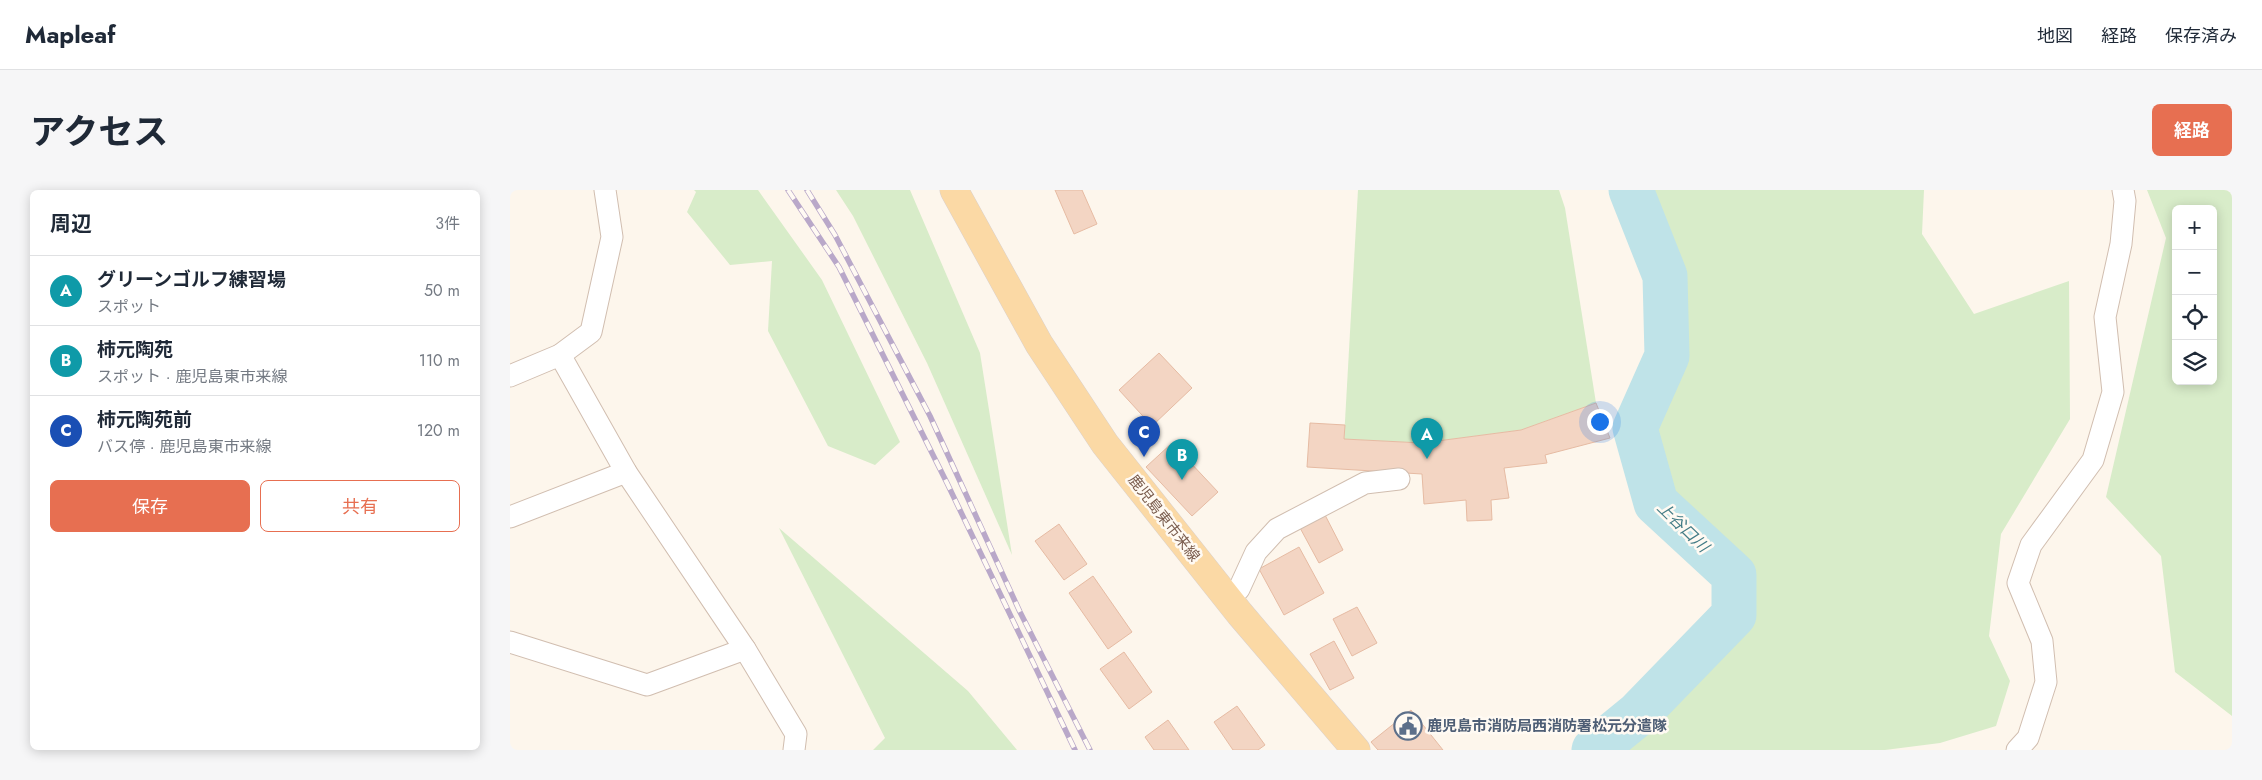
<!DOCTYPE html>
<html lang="ja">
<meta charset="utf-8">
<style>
body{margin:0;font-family:Jost,"Noto Sans JP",sans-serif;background:#f6f6f7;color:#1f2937}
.controls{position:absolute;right:15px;top:15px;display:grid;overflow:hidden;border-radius:8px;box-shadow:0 2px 12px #0003}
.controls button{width:45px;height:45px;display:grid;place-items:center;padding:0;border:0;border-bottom:1px solid #e0e1e3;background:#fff;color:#1f2937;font:25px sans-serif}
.you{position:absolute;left:1089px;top:231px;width:18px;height:18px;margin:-12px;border:4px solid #fff;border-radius:50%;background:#1a73e8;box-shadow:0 0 0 8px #1a73e833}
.badge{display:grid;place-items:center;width:32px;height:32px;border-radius:50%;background:#e76f51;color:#fff;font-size:16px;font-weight:700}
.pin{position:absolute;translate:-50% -41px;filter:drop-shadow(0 1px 2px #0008)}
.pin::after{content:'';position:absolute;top:26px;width:18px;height:15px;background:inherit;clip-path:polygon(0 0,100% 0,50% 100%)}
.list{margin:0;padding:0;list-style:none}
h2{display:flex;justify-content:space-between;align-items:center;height:65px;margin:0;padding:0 20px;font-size:21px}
h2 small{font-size:16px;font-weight:400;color:#747a83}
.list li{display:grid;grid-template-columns:32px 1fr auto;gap:15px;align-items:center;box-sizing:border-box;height:70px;padding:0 20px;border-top:1px solid #e0e1e3}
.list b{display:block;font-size:19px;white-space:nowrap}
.list p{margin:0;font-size:16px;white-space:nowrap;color:#747a83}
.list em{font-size:16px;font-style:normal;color:#747a83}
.actions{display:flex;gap:10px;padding:15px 20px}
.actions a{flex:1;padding:11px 0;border:1px solid #e76f51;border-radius:8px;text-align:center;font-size:18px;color:#e76f51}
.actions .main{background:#e76f51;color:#fff}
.icon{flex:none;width:28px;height:28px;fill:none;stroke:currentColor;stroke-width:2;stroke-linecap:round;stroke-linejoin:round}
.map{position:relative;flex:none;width:1722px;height:560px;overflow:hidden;border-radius:8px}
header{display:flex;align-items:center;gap:30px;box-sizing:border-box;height:70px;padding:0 25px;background:#fff;border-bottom:1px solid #e0e1e3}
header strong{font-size:24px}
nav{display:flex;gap:28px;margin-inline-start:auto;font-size:18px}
.intro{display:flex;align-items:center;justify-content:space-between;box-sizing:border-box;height:120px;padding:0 30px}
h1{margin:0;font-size:35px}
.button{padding:12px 22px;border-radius:8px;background:#e76f51;color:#fff;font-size:18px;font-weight:700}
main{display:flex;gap:30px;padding:0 30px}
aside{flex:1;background:#fff;border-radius:8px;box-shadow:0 2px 12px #0003}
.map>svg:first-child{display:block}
.green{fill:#d8ecc9;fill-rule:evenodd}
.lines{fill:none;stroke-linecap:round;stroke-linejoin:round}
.river{stroke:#bfe3e8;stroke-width:45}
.building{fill:#f3d5c3;stroke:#e6bba3}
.street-casing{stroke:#d1beb0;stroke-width:23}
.primary-casing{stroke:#dad1cd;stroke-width:29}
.street{stroke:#fff;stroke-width:21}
.primary{stroke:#fbd9a5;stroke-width:28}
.rail-casing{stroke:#b9a8c9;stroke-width:5.5}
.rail{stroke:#fffaf3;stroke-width:4;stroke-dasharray:11;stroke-linecap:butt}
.labels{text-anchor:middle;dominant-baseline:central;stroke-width:5;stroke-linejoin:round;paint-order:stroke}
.street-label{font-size:15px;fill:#7a5c4d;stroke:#fffaf3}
.service-label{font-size:15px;font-weight:bold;fill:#4e5e75;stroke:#fffaf3;text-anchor:start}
.water-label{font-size:16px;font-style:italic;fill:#437c86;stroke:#fffaf3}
</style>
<header>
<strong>Mapleaf</strong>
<nav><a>地図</a><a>経路</a><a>保存済み</a></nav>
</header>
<div class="intro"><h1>アクセス</h1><a class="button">経路</a></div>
<main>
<aside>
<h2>周辺<small>3件</small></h2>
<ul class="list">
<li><span class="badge" style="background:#0f9aa8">A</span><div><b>グリーンゴルフ練習場</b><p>スポット</p></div><em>50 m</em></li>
<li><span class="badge" style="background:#0f9aa8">B</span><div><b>柿元陶苑</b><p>スポット · 鹿児島東市来線</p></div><em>110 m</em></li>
<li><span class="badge" style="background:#1a4fb4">C</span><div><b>柿元陶苑前</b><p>バス停 · 鹿児島東市来線</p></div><em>120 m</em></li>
</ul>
<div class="actions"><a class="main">保存</a><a>共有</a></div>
</aside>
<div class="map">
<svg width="1722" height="560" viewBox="0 0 1722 560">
<rect width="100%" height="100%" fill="#fdf6ec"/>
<g class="green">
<polygon points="184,0 248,0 312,90 390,252 365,275 318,256 258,141 262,71 220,75 177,22 186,2"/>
<polygon points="326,0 400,0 470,163 502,365 417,173 343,26"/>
<polygon points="848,0 1049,0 1055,18 1086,213 1011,240 912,253 834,249"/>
<polygon points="1139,0 1414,0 1412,44 1464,124 1559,91 1560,229 1491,344 1479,446 1500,491 1486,536 1430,553 1375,560 1105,560 1240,431 1239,384 1158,309 1141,247 1171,168 1171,79"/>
<path d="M 1637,0 L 1722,0 L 1722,526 L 1665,482 L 1651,366 L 1596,307 L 1656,48 ZM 1666,19 L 1703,19 L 1703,191 L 1666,191 Z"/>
<polygon points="269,338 458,501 507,560 363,560 375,548"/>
</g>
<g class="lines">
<polyline class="river" points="1084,560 1128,524 1224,425 1224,385 1146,313 1125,238 1157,166 1155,86 1121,0"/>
</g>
<g class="building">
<polygon points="545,0 572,0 587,34 564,44"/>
<polygon points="649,163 682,198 642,236 609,200"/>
<polygon points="1086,213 1100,248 1035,265 1037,273 994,278 999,308 981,310 982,330 957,331 956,310 914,314 912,284 797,277 800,233 835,235 834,249 912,253 1011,240"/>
<polygon points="662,253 708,302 682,326 636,277"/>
<polygon points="814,323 833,360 809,373 789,336"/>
<polygon points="549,334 577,374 554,390 525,351"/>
<polygon points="789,357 814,403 774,425 749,379"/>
<polygon points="583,386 622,442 598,459 559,403"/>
<polygon points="847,417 867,453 842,466 823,429"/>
<polygon points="824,451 844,488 820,500 800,464"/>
<polygon points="614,462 642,502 619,519 590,479"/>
<polygon points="727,516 755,555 748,560 723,560 704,532"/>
<polygon points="901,520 933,560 868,560 861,552"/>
<polygon points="658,530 679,560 644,560 635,547"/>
</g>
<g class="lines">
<g class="street-casing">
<g id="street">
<polyline points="50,165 116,282 235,459 286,544 284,560"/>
<polyline points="0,186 50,165 81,142 102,47 95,0"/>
<polyline points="0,327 116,282"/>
<polyline points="718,410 729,399 746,362 767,339 855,293 889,289"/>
<polyline points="0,452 137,495 235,459"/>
<polyline points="1507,560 1518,548 1536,492 1532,451 1508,393 1521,355 1583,270 1603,202 1595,127 1611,54 1615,11 1613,0"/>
</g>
</g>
<g class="primary-casing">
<polyline id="primary" points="444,0 529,154 595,254 730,424 846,560"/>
</g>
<use href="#street" class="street"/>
<use href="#primary" class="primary"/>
<g class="rail-casing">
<g id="rail">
<polyline points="278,0 329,77 437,293 565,560"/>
<polyline points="297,0 325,45 420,226 510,422 580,560"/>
</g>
</g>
<use href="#rail" class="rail"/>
</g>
<defs>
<g id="civic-ring" transform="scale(1.4375)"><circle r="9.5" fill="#fffaf3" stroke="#5c6f8a" stroke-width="1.5"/><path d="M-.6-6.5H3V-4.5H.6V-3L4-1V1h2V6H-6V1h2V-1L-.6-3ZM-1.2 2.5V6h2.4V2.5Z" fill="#5c6f8a"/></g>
</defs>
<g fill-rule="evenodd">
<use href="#civic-ring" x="898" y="536"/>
</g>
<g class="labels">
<g class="street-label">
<text transform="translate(654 328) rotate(52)">鹿児島東市来線</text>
</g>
<g class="service-label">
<text x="917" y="536">鹿児島市消防局西消防署松元分遣隊</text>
</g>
<g class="water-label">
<text transform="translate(1173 337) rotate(44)">上谷口川</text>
</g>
</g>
</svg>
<div class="controls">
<button>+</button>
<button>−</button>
<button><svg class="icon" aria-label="locate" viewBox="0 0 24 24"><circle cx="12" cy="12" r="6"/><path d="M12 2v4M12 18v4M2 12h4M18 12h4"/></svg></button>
<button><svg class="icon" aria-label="layers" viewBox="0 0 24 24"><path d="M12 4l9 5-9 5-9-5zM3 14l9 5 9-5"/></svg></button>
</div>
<div class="you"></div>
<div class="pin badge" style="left:917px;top:269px;background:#0f9aa8">A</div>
<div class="pin badge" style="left:672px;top:290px;background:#0f9aa8">B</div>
<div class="pin badge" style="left:634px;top:267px;background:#1a4fb4">C</div>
</div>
</main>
